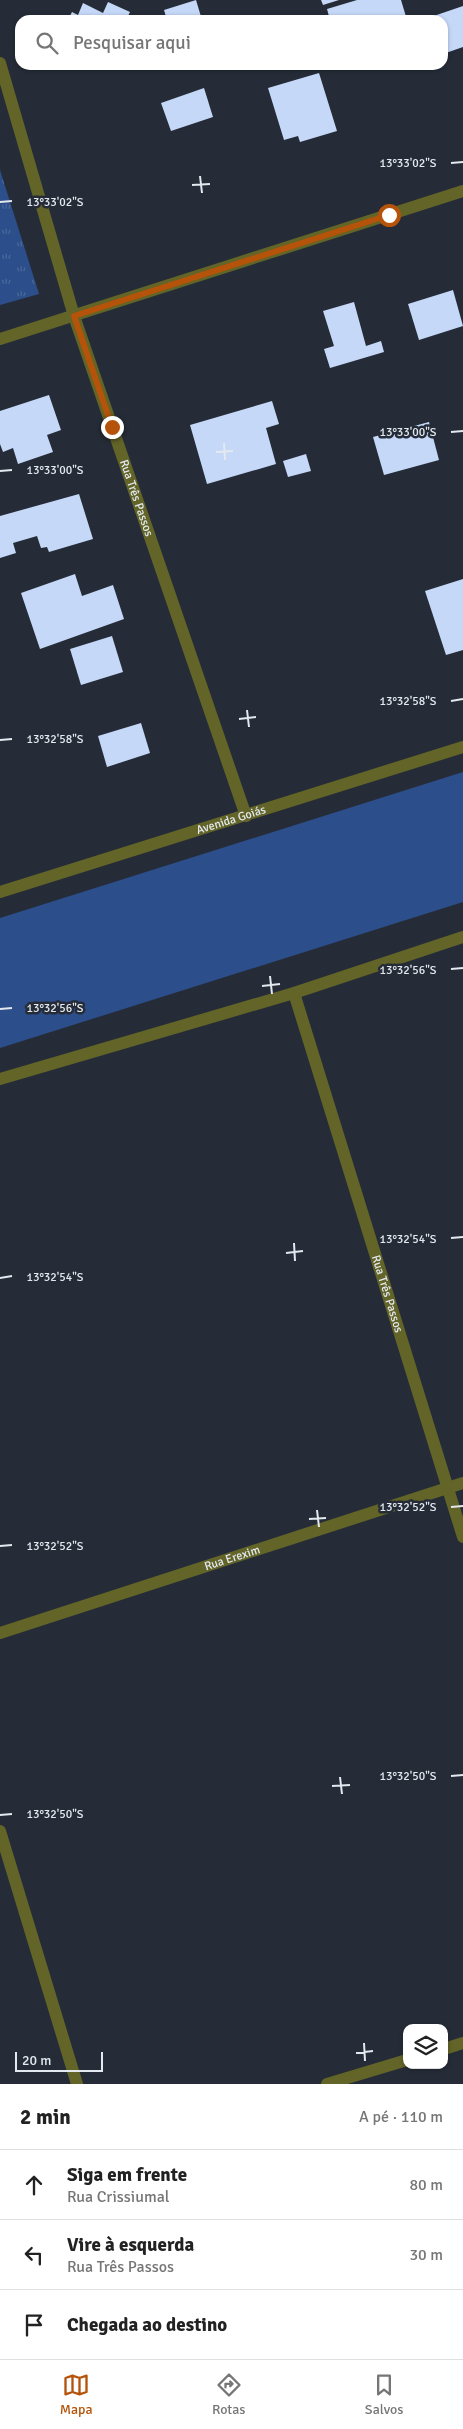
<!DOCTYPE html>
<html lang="pt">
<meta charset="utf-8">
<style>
body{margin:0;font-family:Signika,sans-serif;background:#f6f6f6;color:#222}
.controls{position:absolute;right:15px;bottom:15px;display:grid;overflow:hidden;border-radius:10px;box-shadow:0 1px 4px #0004}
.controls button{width:45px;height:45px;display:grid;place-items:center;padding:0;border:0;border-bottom:1px solid #e0e0e0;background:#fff;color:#222;font:25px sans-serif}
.scale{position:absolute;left:15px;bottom:12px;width:88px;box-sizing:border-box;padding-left:5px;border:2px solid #e4e9f0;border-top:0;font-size:14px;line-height:18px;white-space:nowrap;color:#e4e9f0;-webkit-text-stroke:4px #252c37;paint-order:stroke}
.stop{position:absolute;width:15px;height:15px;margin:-11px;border:4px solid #b45309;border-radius:50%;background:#fff}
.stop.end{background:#b45309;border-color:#fff;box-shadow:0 1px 5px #0008}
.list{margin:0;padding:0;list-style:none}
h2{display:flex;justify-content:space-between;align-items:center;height:65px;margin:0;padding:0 20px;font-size:21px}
h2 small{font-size:16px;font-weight:400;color:#767676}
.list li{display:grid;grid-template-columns:32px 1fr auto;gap:15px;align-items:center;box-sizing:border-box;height:70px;padding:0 20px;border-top:1px solid #e0e0e0}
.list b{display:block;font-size:19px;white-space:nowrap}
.list p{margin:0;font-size:16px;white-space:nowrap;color:#767676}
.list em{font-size:16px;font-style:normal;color:#767676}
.icon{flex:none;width:28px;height:28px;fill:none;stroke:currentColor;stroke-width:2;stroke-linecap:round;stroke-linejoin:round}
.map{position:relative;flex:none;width:463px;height:2084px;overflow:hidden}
.search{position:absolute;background:#fff;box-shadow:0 1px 4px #0004;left:15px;right:15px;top:15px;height:55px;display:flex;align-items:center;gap:12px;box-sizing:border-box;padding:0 18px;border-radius:15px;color:#767676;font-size:19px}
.sheet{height:275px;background:#fff}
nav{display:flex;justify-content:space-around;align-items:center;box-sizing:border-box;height:70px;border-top:1px solid #e0e0e0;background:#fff;font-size:14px;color:#767676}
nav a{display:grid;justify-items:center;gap:2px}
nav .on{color:#b45309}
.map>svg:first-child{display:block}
.green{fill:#2c4e8a}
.park{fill:url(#park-tufts)}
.building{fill:#c5d8f8}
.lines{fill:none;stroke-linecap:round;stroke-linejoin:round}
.minor{stroke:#626428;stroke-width:12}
.route{stroke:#b45309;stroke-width:6}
.ticks{fill:none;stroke:#e4e9f0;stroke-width:2}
.labels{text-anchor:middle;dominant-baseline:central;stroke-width:5;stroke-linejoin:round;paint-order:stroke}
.street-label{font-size:12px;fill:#e4e9f0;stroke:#252c37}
.ticks-label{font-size:12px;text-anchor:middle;fill:#e4e9f0;stroke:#252c37;stroke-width:5;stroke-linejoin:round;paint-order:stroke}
</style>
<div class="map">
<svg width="463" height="2084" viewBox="0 0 463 2084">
<defs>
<pattern id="park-tufts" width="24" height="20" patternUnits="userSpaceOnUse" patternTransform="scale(1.25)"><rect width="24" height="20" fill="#2c4e8a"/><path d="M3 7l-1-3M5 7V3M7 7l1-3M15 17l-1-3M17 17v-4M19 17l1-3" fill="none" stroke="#4a689b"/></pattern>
</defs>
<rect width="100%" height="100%" fill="#252c37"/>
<polygon class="green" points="463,772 463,902 0,1048 0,918"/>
<polygon class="park" points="0,170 39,294 0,305"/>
<g class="building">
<polygon points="196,0 202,20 167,20 164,10"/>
<polygon points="321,0 339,0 323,5"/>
<polygon points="357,0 401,0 407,20 330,20 327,9"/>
<polygon points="108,2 130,12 126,20 68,20 72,12 78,15 83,3 103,13"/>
<polygon points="463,6 463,47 443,54 443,20 422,20"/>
<polygon points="319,73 337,131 300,142 298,136 284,140 268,88"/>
<polygon points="204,88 213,117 171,131 161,103"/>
<polygon points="453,290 463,326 419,340 408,304"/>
<polygon points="354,302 366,346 381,341 384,352 330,368 324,349 334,346 323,311"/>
<polygon points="49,395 61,430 47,435 53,452 18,464 13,448 3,452 0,444 0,411"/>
<polygon points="272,401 279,424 266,428 276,464 207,484 190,425"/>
<polygon points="429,422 439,460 384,475 373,437"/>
<polygon points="306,454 311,471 288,477 283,461"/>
<polygon points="79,494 93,539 49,552 47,547 41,548 37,536 13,543 16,553 0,558 0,516"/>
<polygon points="75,574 82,596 113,585 124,619 40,649 21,593"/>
<polygon points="463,579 463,650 446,655 425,591"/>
<polygon points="112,636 123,672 81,685 70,649"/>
<polygon points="141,723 150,753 107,767 98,736"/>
</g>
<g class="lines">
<g class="minor">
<path id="s1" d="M 0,63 L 74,316 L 246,816"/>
<polyline points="0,339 463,191"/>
<path id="s2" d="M 0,892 L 463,747"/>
<path id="s3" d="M 294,993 L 463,1537"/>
<polyline points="0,1079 294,993 463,937"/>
<path id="s4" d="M 0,1633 L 463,1483"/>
<polyline points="0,1831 77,2084"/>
<polyline points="444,2049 463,2043"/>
<polyline points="327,2084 407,2060"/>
</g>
</g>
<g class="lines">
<polyline class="route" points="112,427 74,316 389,215"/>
</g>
<path class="ticks" d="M 451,163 L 463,162M 200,176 L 202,193M 192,185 L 210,184M 0,202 L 12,201M 451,432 L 463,431M 224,443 L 225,460M 216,452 L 233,451M 0,471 L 12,470M 451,701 L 463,699M 247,710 L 249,727M 239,719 L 256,717M 0,740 L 12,739M 451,969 L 463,968M 270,976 L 272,994M 262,986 L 280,984M 0,1009 L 12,1008M 451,1238 L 463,1237M 294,1243 L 295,1261M 286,1253 L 303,1251M 0,1278 L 12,1276M 451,1507 L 463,1506M 317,1510 L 319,1527M 309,1519 L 326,1518M 0,1546 L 12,1545M 451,1776 L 463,1775M 340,1777 L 342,1794M 332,1786 L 350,1785M 0,1815 L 12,1814M 364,2043 L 365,2061M 356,2053 L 373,2051"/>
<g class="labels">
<g class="street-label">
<text stroke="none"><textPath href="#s1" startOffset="456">Rua Três Passos</textPath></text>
<text stroke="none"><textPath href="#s2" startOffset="242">Avenida Goiás</textPath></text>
<text stroke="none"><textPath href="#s3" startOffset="315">Rua Três Passos</textPath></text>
<text stroke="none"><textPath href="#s4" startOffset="244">Rua Erexim</textPath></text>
</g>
</g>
<g class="ticks-label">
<text x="408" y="167">13°33'02"S</text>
<text x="55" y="206">13°33'02"S</text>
<text x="408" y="436">13°33'00"S</text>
<text x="55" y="474">13°33'00"S</text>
<text x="408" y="705">13°32'58"S</text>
<text x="55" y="743">13°32'58"S</text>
<text x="408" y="974">13°32'56"S</text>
<text x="55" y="1012">13°32'56"S</text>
<text x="408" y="1243">13°32'54"S</text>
<text x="55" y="1281">13°32'54"S</text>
<text x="408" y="1511">13°32'52"S</text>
<text x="55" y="1550">13°32'52"S</text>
<text x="408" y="1780">13°32'50"S</text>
<text x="55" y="1818">13°32'50"S</text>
</g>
</svg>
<div class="controls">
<button><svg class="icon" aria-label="layers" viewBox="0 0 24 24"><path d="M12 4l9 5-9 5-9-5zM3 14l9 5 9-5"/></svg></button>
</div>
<div class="scale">20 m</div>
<div class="stop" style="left:389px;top:215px"></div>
<div class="stop end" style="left:112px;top:427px"></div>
<div class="search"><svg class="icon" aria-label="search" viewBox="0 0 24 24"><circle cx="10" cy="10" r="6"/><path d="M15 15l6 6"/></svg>Pesquisar aqui</div>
</div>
<section class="sheet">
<h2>2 min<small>A pé · 110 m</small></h2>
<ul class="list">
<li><svg class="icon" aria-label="ahead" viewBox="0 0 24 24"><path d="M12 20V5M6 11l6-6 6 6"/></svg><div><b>Siga em frente</b><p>Rua Crissiumal</p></div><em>80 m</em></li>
<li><svg class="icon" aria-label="left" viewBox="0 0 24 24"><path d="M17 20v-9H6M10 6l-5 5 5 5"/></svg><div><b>Vire à esquerda</b><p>Rua Três Passos</p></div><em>30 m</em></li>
<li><svg class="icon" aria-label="arrive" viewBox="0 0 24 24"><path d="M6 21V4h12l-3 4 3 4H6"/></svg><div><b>Chegada ao destino</b></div></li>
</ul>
</section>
<nav>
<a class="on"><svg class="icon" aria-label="map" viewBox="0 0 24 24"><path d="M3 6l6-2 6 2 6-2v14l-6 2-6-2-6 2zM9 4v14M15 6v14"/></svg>Mapa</a>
<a><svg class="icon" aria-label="directions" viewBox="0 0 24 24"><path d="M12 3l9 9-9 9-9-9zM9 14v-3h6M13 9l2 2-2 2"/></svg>Rotas</a>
<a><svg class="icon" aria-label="saved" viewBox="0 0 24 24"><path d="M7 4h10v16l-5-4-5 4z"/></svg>Salvos</a>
</nav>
